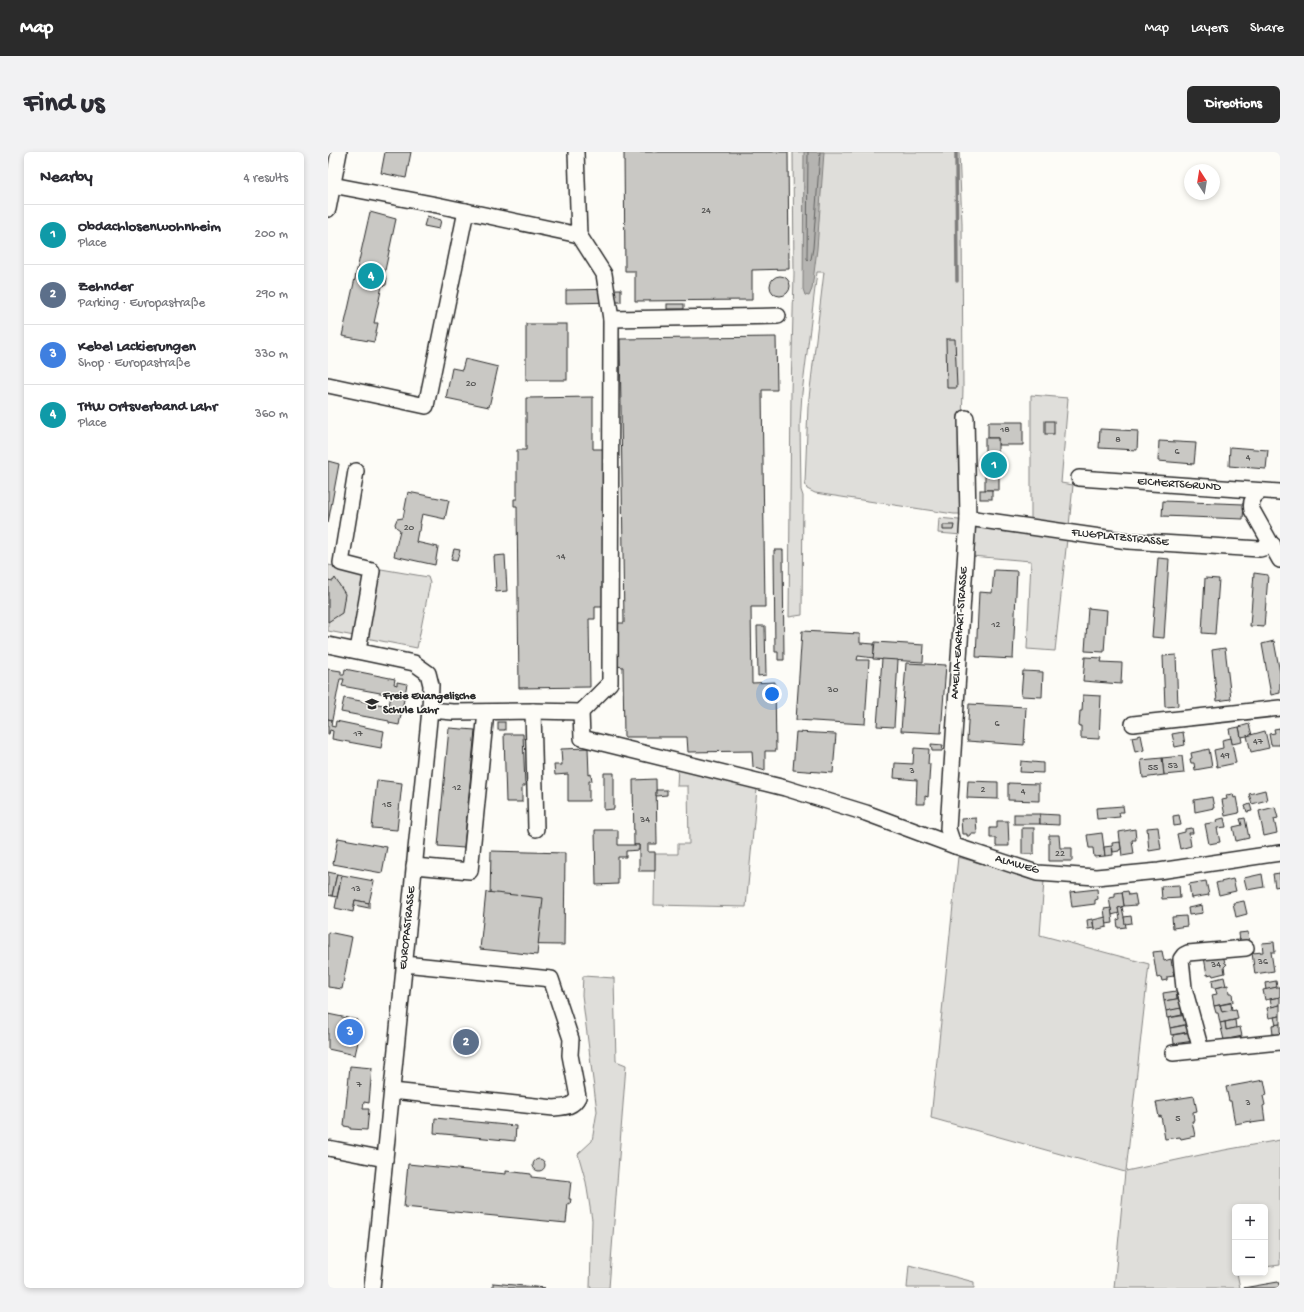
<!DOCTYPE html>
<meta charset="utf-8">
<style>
body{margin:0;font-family:"Gochi Hand",sans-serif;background:#f2f2f3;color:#2b2b33}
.controls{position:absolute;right:12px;bottom:12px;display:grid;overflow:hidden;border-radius:6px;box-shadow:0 2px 6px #0003}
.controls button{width:36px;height:36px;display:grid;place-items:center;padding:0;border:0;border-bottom:1px solid #e1e1e2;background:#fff;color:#2b2b33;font:20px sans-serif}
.compass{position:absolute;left:856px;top:12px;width:36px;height:36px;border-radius:50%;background:#fff;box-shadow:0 2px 6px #0003;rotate:348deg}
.you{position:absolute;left:444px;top:542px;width:14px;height:14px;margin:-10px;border:3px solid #fff;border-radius:50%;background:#1a73e8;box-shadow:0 0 0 6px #1a73e833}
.badge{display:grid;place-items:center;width:26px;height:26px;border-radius:50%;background:#2b2b2b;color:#fff;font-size:13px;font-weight:700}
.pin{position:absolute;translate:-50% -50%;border:2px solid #fff;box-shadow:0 1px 4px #0006}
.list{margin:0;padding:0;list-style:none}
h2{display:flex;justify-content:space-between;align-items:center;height:52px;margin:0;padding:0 16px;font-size:17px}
h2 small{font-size:13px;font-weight:400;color:#7c7c81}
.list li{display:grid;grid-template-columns:26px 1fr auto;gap:12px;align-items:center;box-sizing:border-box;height:60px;padding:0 16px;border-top:1px solid #e1e1e2}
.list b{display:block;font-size:15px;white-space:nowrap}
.list p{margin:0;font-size:13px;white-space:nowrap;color:#7c7c81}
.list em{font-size:13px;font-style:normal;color:#7c7c81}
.map{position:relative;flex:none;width:952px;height:1136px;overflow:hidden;border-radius:6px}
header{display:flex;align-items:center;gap:24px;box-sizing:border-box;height:56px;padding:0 20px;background:#2b2b2b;color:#fff}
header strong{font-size:19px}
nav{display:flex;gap:22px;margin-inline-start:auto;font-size:14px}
.intro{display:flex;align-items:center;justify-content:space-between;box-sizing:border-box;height:96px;padding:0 24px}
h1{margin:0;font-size:28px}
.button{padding:10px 18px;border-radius:6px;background:#2b2b2b;color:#fff;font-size:14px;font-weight:700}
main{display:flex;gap:24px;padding:0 24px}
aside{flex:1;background:#fff;border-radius:6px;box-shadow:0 2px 6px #0003}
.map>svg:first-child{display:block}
.green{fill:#dfdeda;stroke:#858482}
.water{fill:#b5b4b1;stroke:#7e7d7b}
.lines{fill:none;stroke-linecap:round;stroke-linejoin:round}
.shore{stroke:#626261;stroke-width:1}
.stream{stroke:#7e7d7b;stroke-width:3.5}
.building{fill:#c9c8c4;stroke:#2b2b2b}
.minor-casing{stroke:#2b2b2b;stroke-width:18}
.minor{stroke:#fdfcf7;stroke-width:15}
.labels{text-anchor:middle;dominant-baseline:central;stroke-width:3;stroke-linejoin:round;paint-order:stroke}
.number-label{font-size:10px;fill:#525251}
.street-label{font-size:12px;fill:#2b2b2b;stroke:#fdfcf7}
.poi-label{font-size:12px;font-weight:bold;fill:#2b2b2b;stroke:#fdfcf7;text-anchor:start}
</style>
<header>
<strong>Map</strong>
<nav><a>Map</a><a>Layers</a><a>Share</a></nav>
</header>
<div class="intro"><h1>Find us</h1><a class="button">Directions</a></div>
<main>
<aside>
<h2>Nearby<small>4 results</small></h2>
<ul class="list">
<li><span class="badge" style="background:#0f9aa8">1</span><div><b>Obdachlosenwohnheim</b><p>Place</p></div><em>200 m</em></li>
<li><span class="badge" style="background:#5c6f8a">2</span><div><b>Zehnder</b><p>Parking · Europastraße</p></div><em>290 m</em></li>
<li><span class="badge" style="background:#3f7fe0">3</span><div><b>Kebel Lackierungen</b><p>Shop · Europastraße</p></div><em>330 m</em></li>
<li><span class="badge" style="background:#0f9aa8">4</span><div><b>THW Ortsverband Lahr</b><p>Place</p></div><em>360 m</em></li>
</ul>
</aside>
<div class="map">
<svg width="952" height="1136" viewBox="0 0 952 1136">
<rect width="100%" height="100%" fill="#fdfcf7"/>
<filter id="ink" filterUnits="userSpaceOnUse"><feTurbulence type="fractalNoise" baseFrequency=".025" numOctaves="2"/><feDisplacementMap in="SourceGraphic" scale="8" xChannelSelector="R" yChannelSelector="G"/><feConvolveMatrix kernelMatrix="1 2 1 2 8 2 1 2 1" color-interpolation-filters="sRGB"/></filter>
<g filter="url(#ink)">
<g class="green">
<polygon points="465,0 631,0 634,71 635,236 634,270 633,362 626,362 487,341 479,337 477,331 480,254 496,120 489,120 474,241 472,272 473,338 475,344 474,463 461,465 463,240 466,122"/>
<polygon points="703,243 740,246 733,331 745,333 741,374 703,368"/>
<polygon points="611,366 631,368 634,372 634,383 610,381"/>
<polygon points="645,371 739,387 727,499 699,497 703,409 643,404"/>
<polygon points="0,413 34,419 38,429 26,484 0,479"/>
<polygon points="53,417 100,425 102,431 89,496 38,486"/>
<polygon points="350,615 429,637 418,755 326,753 327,702 350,702 350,692 361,692 360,634 349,634"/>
<polygon points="630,705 716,729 712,783 821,812 798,1019 891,999 952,988 952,1113 937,1115 937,1055 907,1055 907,1121 909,1121 912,1136 786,1136 797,1020 603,966"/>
<polygon points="255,824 286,826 288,909 298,913 281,1136 262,1136 264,1068 258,1030 250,1002 264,989 269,959 254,843"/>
<polygon points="581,1113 646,1130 646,1136 579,1136"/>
</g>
<polygon class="water" points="476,0 496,0 489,97 484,137 481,144 477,143 475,137"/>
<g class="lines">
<polyline class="shore" points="480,0 479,107 481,109 483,107 485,96 492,0"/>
<polyline class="stream" points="628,0 629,129"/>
</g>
<g class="building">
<polygon points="57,0 83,0 78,26 53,21"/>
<polygon points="296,0 460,0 461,117 424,118 424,148 307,149 307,119 297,119"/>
<polygon points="42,60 68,67 56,123 59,126 58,133 54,134 46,171 50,171 46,190 14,184"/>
<polygon points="99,64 113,68 111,77 96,74"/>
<circle cx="452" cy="134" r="10"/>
<polygon points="293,137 293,150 238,151 238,138"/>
<rect x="339" y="152" width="17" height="5"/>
<rect x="198" y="172" width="41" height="56"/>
<polygon points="448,185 449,238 434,238 437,455 423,455 424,531 447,530 448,599 437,599 437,619 425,615 424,599 360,600 359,585 296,585 295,515 289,514 289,471 296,471 292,187"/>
<polygon points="618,187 627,187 629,236 619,236"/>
<polygon points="137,207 170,215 161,255 118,246 124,216 134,218"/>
<polygon points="265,245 265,297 276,297 277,455 267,455 267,467 261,467 262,535 191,536 189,354 186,354 186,347 189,347 189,298 198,298 198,246"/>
<rect x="717" y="269" width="9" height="13"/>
<polygon points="660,270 695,270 695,293 670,293 670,286 660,286"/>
<polygon points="772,277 810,279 809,298 771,296"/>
<polygon points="657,286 670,286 670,310 675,310 676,315 671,315 671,338 657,338"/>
<polygon points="831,289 868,291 866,312 830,309"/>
<polygon points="902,295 940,298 938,317 901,314"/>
<polygon points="0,309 11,312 0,371"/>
<rect x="652" y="338" width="12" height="9"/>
<polygon points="80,340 121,348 117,367 94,362 92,372 93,372 92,379 90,379 88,390 110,395 107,413 66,404 72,378 68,375 67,372 69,367 75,366"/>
<polygon points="835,349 916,352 915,367 834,364"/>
<polygon points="615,373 626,373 625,378 615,378"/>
<polygon points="126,397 132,398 129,409 123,408"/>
<polygon points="446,398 455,398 456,508 450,508 450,500 447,500"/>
<polygon points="177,403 179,439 168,440 166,404"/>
<polygon points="830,406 841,407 836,486 824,485"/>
<polygon points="666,418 689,419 685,507 648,505 651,440 664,441"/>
<polygon points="926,421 940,423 936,475 922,474"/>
<polygon points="7,426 17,442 14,461 0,470 0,428 5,429"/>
<polygon points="877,426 891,427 887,482 874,481"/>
<polygon points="760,456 779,458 776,500 757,499"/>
<polygon points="429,474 437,474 438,523 430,524"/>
<polygon points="474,479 532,482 532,491 546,492 546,506 530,504 529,508 541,508 537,572 468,568"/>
<polygon points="946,489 952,521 952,541 943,543 934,492"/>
<polygon points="547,490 596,493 595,510 545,507"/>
<polygon points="897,496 903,547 889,549 884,498"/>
<polygon points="848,503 850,554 837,555 835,504"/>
<polygon points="757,505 774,506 773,510 794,511 793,532 755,529"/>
<polygon points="554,507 570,508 566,575 549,574"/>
<polygon points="578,511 618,513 613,581 573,579"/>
<polygon points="0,517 13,519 13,523 16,523 17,517 67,527 66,532 69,533 69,530 79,532 71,573 61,571 61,569 13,560 16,546 61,554 63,543 14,534 16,527 12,527 4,568 0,567"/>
<polygon points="695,519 715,520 714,545 693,544"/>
<polygon points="755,543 773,544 771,587 753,586 753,574 751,574 752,559 754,559"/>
<polygon points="641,552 698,555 696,593 639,589"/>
<polygon points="0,567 4,568 3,574 7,575 8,569 56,579 53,596 4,587 5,579 2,578 1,582 0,582"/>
<rect x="170" y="570" width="7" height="8"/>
<polygon points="921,572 924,583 913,585 911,575"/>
<polygon points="911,575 914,590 904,592 901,577"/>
<polygon points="121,576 147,578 136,696 110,694"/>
<polygon points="952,576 952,593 943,593 941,582 947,581 946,577"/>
<polygon points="937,579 941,596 923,600 919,584"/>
<polygon points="468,580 508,582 505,621 465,618"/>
<polygon points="855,580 857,593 847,595 844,582"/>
<polygon points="176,582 195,582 197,634 194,634 194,650 178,650"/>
<polygon points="813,583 816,598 807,600 804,585"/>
<polygon points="903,586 908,611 889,615 886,598 895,596 894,588"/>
<polygon points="603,592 615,593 614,599 604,599"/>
<polygon points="260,596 261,623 263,622 264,629 261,629 261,649 240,649 240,622 227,623 226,613 234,613 233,597"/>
<polygon points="586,596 601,597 600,612 602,612 600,645 597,644 597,652 588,652 589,628 566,626 567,611 585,612"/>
<polygon points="881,597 884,615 867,618 866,611 863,611 862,607 864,606 863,601"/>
<polygon points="854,604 856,621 836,623 834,606"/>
<polygon points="834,606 836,623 815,626 813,608"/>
<polygon points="693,609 715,611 715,621 692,620"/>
<polygon points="276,621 286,621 286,657 276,658"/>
<polygon points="328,627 329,692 320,692 320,700 327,700 327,719 311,719 311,693 306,693 305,628"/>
<polygon points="49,628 74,631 69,678 44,676"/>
<polygon points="640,629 670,630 670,647 639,646"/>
<polygon points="680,631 711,632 711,649 680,648"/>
<polygon points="328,638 339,638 339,643 328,644"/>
<polygon points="937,638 939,648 924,652 921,642"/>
<polygon points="905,642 906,646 908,645 911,661 897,664 894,648 899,647 898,643"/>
<polygon points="884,645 886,656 867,660 866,648"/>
<polygon points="922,652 924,659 919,660 917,654"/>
<polygon points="795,654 796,660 791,660 792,665 769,667 768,656"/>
<polygon points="947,655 950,666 946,667 949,681 936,684 931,659"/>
<rect x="686" y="662" width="26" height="10"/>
<polygon points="712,662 731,663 731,673 712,672"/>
<polygon points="851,663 853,673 846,674 845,664"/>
<polygon points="648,666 649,682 643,682 643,684 639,684 639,682 634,682 633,667"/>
<polygon points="896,666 898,675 889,676 892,690 881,692 877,672 889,670 888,668"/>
<polygon points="917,666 921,686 908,689 905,675 914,673 912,667"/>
<polygon points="669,669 680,669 681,694 668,694 668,686 662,686 662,676 669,676"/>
<polygon points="830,675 833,697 821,699 819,676"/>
<rect x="694" y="676" width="12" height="26"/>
<polygon points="864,676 865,681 861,681 863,694 852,697 849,682 857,680 857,677"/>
<polygon points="807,677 808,688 804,688 806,702 794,704 791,680"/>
<polygon points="267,678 290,678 290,693 311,693 311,698 298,699 298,705 290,705 290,732 268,733"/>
<polygon points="774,681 777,704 766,705 765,696 761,696 759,683"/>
<polygon points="721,683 731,683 732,696 744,696 744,709 721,709"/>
<polygon points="10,686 59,695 54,721 5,712"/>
<polygon points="792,690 793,697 791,698 791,699 785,700 784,691"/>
<polygon points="784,694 785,703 777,704 776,695"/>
<polygon points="163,699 237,701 236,793 161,792"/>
<polygon points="0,720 9,722 4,744 0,743"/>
<polygon points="952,721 952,734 947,735 945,722"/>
<polygon points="9,722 14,723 9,745 4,744"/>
<polygon points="934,722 936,735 919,738 916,726"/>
<polygon points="14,723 46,729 41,751 27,748 25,760 7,756"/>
<polygon points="905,727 908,739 891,743 888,731"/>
<polygon points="878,729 881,743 863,746 861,732"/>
<polygon points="851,733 852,746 834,747 833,734"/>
<polygon points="769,737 770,747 767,748 767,752 744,755 742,740"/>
<polygon points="800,739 801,743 807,742 809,753 796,754 794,740"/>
<polygon points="158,740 215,746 209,803 152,797"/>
<polygon points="794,740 796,754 790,756 791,761 784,763 781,746 787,745 787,741"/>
<polygon points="27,748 41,751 41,756 26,753"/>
<polygon points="916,749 919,762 908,765 905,751"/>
<polygon points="874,753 875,761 861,763 860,756"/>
<polygon points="794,755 798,775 790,776 789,768 792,767 790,756"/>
<polygon points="783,756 785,771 778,772 776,757"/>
<polygon points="803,764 804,771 797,772 796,765"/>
<polygon points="858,764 859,774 845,776 844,765"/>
<polygon points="778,765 779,775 766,778 765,768"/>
<polygon points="764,767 766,776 760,777 759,768"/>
<polygon points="0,780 24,785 14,837 0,835"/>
<polygon points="920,780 921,789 912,791 911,781"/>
<polygon points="946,790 947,800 943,800 946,819 927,822 924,801 935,800 934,791"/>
<polygon points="834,799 836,809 843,807 844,814 847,813 848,818 845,819 846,824 839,825 839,828 834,829 833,825 829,826 825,800"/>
<polygon points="895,803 897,811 899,812 896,815 897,821 885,824 884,822 879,823 876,805"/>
<polygon points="896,825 898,834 885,836 884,828"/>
<polygon points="948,829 949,835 938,838 937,831"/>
<polygon points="900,833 901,841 904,841 905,850 886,854 884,843 889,842 887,836"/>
<polygon points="949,835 952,835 952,845 937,848 935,838"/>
<polygon points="848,839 849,847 836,849 835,841"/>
<polygon points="952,845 952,853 944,855 942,847"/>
<polygon points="854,846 856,856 838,859 836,849"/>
<polygon points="903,851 904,858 894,860 892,853"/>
<polygon points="892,853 894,860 908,857 910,867 892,871 890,861 888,861 886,854"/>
<polygon points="952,853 952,864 941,866 939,856"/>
<polygon points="853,856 854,863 839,866 838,859"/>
<polygon points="0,862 29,868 25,889 30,890 27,903 0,897"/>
<polygon points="858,863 860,872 842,876 840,866"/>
<polygon points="952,864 952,872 948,873 946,865"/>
<polygon points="907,868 908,876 898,878 897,870"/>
<polygon points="897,870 898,878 912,875 914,884 896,888 892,871"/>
<polygon points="952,872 952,882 945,883 944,873"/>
<polygon points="858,873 860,880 843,883 842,876"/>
<polygon points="864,880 865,889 846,892 845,883"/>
<polygon points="22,914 44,916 41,951 36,950 35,957 41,957 39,978 22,977 22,975 16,974"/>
<polygon points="936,928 939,943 935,944 937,953 935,954 937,969 923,971 923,969 907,972 903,949 901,949 898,935"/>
<polygon points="866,944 869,959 865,960 866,969 864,969 867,984 853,987 852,985 837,987 833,964 831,965 828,950"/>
<polygon points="107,966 188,974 187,989 106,981"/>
<circle cx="211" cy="1013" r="6"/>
<polygon points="80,1012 178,1022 178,1019 203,1022 203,1025 243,1029 241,1047 243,1047 242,1052 240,1051 238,1071 76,1055"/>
<polygon points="950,1130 952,1136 915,1136"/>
<polygon points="165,1131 217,1136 165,1136"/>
</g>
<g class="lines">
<g class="minor-casing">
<g id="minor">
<polyline points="4,33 109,53 251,83 248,0"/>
<polyline points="0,57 11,0"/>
<polyline points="283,167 450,164"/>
<polyline points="0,233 98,254 138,59"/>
<polyline points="28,319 13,411 44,419 30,498"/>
<polyline points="751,326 952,340"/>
<path d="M 933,339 C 925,344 922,349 924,358 L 952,408"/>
<polyline points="640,366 800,389 932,397 945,393"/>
<polyline points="0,493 86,511 100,521 103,533 102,558 44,1136"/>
<polyline points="102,558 125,560 205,559 208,677"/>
<polyline points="205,559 253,560 282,531 283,167 276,122 251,83"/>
<polyline points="253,560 254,586 457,636 538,661 627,694 709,721 768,725 831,719 952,701"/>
<polyline points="805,572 952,556"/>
<polyline points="627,694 624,689 620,677 640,366 638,266"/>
<polyline points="86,714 142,719 158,560"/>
<polyline points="873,898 856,836 853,807 856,803 860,801 918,796"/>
<polyline points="845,901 952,890"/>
<path d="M 64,939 L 226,956 C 237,955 245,955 250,945 L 242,903 L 243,887 L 223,827 L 76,812"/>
<polyline points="0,996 57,1007"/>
</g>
</g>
<use href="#minor" class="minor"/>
</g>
</g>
<defs>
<g id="school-bare" transform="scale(1.08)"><path d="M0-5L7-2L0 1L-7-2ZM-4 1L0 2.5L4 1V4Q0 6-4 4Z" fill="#2b2b2b" stroke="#fdfcf7" stroke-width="2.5" paint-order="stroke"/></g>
</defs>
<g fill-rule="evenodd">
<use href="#school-bare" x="44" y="552"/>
</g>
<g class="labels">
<g class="number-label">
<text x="378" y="59">24</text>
<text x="143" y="232">20</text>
<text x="677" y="278">18</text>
<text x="790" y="288">8</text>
<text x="849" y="300">6</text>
<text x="920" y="306">4</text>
<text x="81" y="376">20</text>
<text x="233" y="405">14</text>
<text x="668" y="473">12</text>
<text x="505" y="538">30</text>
<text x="669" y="572">6</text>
<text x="30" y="582">17</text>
<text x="930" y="590">47</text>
<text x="897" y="604">49</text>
<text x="845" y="614">53</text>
<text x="825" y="616">55</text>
<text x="584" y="619">3</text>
<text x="129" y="636">12</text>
<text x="655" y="638">2</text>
<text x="695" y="640">4</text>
<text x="59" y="653">15</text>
<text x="317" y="668">34</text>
<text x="732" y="702">22</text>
<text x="28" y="737">13</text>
<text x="935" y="810">36</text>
<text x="888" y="813">34</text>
<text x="31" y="933">7</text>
<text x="920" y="951">3</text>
<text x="850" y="967">5</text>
</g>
<g class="street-label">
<text transform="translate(851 333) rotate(4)">EICHERTSGRUND</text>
<text transform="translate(792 386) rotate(6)">FLUGPLATZSTRASSE</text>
<text transform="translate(632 481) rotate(-86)">AMELIA-EARHART-STRASSE</text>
<text transform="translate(689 713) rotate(16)">ALMWEG</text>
<text transform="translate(80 776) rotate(-84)">EUROPASTRASSE</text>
</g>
<g class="poi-label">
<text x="55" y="545">Freie Evangelische<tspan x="55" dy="14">Schule Lahr</tspan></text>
</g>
</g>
</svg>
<div class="controls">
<button>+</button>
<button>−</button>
</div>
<svg class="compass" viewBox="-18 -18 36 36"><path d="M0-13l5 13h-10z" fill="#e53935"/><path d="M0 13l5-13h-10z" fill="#7c7c81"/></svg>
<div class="you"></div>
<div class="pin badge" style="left:666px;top:313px;background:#0f9aa8">1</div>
<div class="pin badge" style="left:138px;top:890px;background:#5c6f8a">2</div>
<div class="pin badge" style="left:22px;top:880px;background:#3f7fe0">3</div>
<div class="pin badge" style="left:43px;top:124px;background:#0f9aa8">4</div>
</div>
</main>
